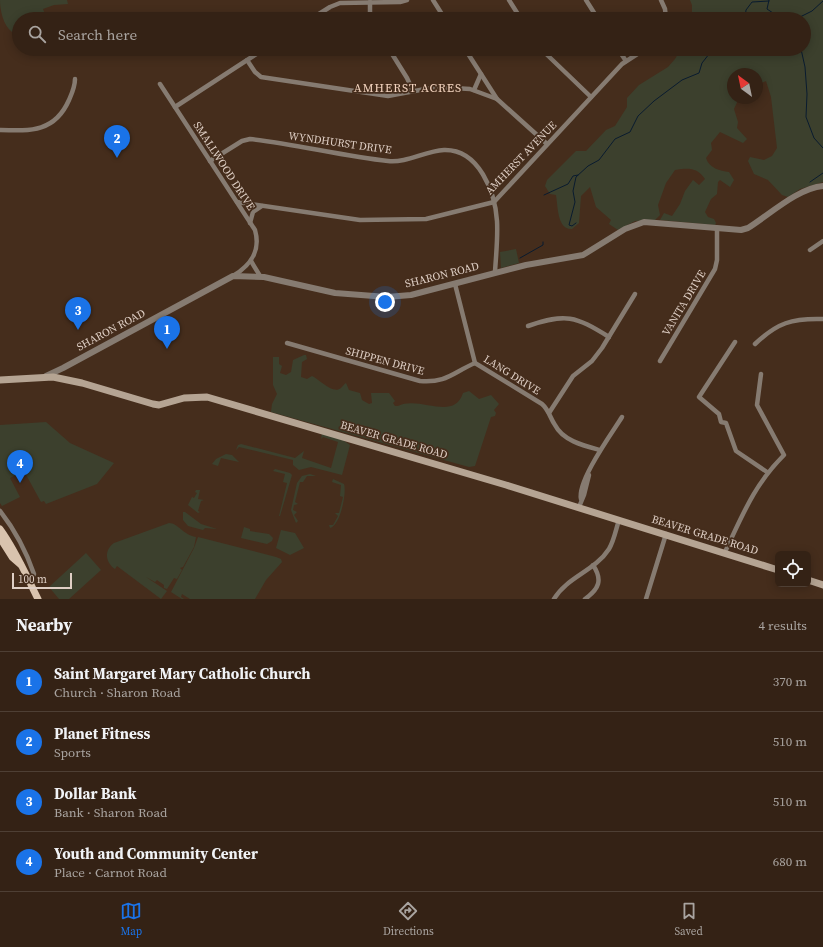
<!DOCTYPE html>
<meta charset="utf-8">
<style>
body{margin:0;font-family:"Source Serif 4",serif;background:#3c2a1e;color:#f1f3f6}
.controls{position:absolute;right:12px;bottom:12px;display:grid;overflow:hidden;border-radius:6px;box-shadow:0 2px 10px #0003}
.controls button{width:36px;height:36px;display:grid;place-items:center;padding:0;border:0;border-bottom:1px solid #4e3f34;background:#342215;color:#f1f3f6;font:20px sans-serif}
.compass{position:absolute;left:727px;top:68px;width:36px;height:36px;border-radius:50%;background:#342215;box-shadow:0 2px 10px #0003;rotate:327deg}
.scale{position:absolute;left:12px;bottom:10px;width:60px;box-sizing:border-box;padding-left:4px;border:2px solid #decec4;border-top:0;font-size:11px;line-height:14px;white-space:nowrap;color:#decec4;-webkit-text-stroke:3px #452d1c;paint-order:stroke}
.you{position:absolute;left:385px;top:302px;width:14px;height:14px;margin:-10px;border:3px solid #fff;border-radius:50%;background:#1a73e8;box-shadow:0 0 0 6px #1a73e833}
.badge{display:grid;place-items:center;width:26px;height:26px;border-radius:50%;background:#1a73e8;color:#fff;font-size:13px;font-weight:700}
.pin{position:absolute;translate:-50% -33px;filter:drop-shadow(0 1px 2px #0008)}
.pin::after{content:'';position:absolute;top:21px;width:14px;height:12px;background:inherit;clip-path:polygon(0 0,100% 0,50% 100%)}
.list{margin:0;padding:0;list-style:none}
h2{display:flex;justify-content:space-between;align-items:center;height:52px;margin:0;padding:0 16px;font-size:17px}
h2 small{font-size:13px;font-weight:400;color:#a9a4a0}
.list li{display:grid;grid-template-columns:26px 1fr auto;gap:12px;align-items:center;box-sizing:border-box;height:60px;padding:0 16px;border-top:1px solid #4e3f34}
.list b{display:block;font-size:15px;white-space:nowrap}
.list p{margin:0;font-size:13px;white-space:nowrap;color:#a9a4a0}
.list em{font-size:13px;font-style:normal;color:#a9a4a0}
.icon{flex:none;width:22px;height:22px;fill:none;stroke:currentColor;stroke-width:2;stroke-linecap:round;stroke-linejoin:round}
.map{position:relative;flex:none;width:823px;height:599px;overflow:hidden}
.search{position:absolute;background:#342215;box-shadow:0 2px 10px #0003;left:12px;right:12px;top:12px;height:44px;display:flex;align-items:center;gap:10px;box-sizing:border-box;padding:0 14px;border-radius:22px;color:#a9a4a0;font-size:15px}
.sheet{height:292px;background:#342215}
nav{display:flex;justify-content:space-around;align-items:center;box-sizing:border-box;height:56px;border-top:1px solid #4e3f34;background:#342215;font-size:11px;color:#a9a4a0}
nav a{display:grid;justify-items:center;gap:2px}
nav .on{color:#1a73e8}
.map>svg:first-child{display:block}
.green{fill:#3c402d}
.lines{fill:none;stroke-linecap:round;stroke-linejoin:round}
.stream{stroke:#091b2f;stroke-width:1}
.minor{stroke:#867b71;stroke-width:4.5}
.tertiary{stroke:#867b71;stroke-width:6}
.secondary{stroke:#b5a493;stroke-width:7}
.primary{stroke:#d9c3ae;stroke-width:7}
.labels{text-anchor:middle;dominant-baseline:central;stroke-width:3.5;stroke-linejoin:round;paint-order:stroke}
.street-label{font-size:11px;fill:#decec4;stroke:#452d1c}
.neighbourhood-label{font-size:12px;letter-spacing:1px;fill:#f4d5c0;stroke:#452d1c}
</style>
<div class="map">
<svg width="823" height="599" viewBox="0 0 823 599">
<rect width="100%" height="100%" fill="#452d1c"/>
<g class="green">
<path d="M 0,0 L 67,0 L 68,4 L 54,5 L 43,9 L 46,17 L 41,19 L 19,19 L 19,29 L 12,32 C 3,25 0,10 0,0 Z"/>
<path d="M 690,0 L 823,0 L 823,182 L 800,189 L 788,197 L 782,195 L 768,180 L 754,174 L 748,161 L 750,157 L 764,160 L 772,156 L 777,148 L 771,97 L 766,81 L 757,85 L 757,74 L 733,74 L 733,98 L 739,98 L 734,109 L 738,122 L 737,128 L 747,139 L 743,143 L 720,132 L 711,143 L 712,150 L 706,158 C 709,168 720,171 729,172 L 734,180 L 730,187 L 720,180 L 718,182 L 717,194 L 711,199 L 705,212 L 708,217 L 714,219 L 716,223 L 715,225 L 660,220 L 664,213 L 672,216 L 680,204 L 685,191 L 693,180 L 699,185 L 705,179 C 697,167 688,168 675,170 L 666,183 L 658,205 L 660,215 L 655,220 L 635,221 L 618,230 L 609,224 L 611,220 L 596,207 L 590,187 L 581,196 L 579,223 L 572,229 C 557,230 558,206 556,195 L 550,194 L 545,186 L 547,180 L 576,151 L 586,151 L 606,130 L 615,126 L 627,107 L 627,98 L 639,85 L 668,67 L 675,59 L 681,49 L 804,49 L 804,19 L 692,19 L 692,5 Z"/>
<polygon points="516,249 519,263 501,268 500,252"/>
<path d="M 304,355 L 306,355 L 307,359 L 302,362 L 301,377 L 307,379 L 312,376 C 319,379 333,395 341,388 C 343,386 344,384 346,383 L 349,390 L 360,393 L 362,400 L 369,404 L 372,403 L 371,393 L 389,393 L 395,401 L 393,403 L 395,406 L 398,406 C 419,395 454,422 463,393 L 469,391 L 479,399 L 491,395 L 499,404 L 494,410 L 496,413 L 495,416 L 491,417 L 475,466 L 469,467 L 271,412 L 272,404 L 277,394 L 273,385 L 273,357 L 279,357 L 279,364 L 282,366 L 280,373 L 286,375 L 291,372 L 293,360 Z"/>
<polygon points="46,422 70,443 114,463 97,484 46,504 44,501 41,502 24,471 10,478 20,497 2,506 0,503 0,425"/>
<polygon points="322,433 343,440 350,445 342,475 311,467 299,470 293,465 293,460 239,447 236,450 238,445 241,444 295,458 304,451 302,458 331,468 338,442 323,437 321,439"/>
<polygon points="226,454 232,455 239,462 221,458 218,466 212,464 216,459"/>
<polygon points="275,469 290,473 292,475 280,516 279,516 287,483 283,482 285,474 273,471"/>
<polygon points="310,474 316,476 307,476 303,482 300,482 295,502 298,504 294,505 293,510 297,512 294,515 298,521 296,523 291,510 297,483 302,476"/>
<path d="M 333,479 L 344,484 C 347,493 340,526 330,528 L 329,525 L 333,525 L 338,516 L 335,513 L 339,513 L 343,497 L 340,496 L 341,485 L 332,482 Z"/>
<polygon points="196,490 200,490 198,499 204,500 201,501 198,511 200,512 198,513 188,505 192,497 194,498 197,493 195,492"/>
<polygon points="183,512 185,512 201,524 217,529 205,528 203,530 188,526 183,520"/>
<path d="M 169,523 C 178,523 183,535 196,537 L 194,547 L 183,567 L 180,568 L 182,570 L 177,579 L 174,578 L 167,589 L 164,588 L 164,585 L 157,580 L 155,582 L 146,577 L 167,591 L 161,599 L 117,566 L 115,569 C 105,562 104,550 114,543 Z"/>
<polygon points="244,527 250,529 250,531 269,534 273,538 272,541 267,544 241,538"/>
<polygon points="281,530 295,533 304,548 290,555 276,548"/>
<polygon points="198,537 276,557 281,559 282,562 266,580 255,599 190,599 182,594 181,597 184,599 182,599 171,592 194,548"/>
<polygon points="86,553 101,570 69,599 59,599 49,587"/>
</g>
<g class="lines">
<g class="stream">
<polyline points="769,0 767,9 782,19"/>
<polyline points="745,19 746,10 752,2 769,1"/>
<polyline points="796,19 812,11 823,1"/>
<polyline points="801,49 805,67 807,94 806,117 814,138 823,148"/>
<polyline points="810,182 823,173"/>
<polyline points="544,195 568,184 573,176 578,175"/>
<polyline points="576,223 572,226 569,225 575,202 573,191 576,177 588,166 599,160 615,139 630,132 638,116 654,101 682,80 699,73 702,63 713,49"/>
<polyline points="520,258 543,245 543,242"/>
</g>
<g class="minor">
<polyline points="433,0 445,19"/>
<polyline points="509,0 521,19"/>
<polyline points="586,0 598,19"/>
<polyline points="661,0 665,9 666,19"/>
<polyline points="370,2 370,19"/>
<polyline points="311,19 330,7 340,3 400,2 407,0"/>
<polyline points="389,49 407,78 413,91"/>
<polyline points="465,49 497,99"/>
<polyline points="541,49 591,97"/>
<polyline points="618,49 626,61"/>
<polyline points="247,60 255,72 261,77 388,96 436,87 470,89 497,99 547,144"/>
<path d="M 160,84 L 255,230 C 261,251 251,265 233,276"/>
<polyline points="474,90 481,74"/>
<polyline points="175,107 264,49"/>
<path d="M 0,130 C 31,131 55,132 69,100 C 72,93 75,87 75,79"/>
<path d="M 210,161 L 242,141 L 250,139 C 296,144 342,156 388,161 C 407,163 425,151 444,150 C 479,149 495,192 497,221 C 498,238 496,255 495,272"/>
<polyline points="237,202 360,220 426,219 494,202 622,64 645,49"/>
<polyline points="250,223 253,212 262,206"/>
<polyline points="810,250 823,241"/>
<polyline points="251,261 260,276"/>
<path d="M 455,284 L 475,363 L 542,404 C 549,410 550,418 555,425 C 563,441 585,446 600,450"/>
<path d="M 528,326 C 566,313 575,316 609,337"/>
<polyline points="735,342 699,397 719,414 721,422 726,423 736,451 767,472"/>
<path d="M 287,343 L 420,381 C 447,383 452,373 475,363"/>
<path d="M 755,344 C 777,323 792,318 823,319"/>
<polyline points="660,361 715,269 717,260 717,228"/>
<polyline points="549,413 573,376 592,361 602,348 635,294"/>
<path d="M 581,499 C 577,481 612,433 622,417"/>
<polyline points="579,507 584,495 589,475"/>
<path d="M 0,511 C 15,530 26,551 34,574 L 29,582"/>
<path d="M 725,552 C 743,514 754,485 784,455 L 757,405 L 761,374"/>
<path d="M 554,599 C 567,577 595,571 609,549 C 614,541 616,529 619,520"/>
<path d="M 585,599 C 599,589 603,580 593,565"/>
<polyline points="646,599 666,534"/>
</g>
<path class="tertiary" d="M 46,376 L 63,368 L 233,276 L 264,277 L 335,293 L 387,297 L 411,295 L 526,265 L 583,255 L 625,229 L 644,222 L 741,230 L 748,228 C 769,215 798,188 823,186"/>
<g class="secondary">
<polyline points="0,380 53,377 82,383 153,404 159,405 184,398 207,397 506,485 778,570"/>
<polyline points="808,580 823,585"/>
</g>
<g class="primary">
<path d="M 0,529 C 16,551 26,575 38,599"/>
<polyline points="0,538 12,557 20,564"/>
</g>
</g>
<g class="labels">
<g class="street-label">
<text transform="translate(340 143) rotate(8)">WYNDHURST DRIVE</text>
<text transform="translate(521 158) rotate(-46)">AMHERST AVENUE</text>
<text transform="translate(224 166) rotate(57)">SMALLWOOD DRIVE</text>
<text transform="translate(442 275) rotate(-14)">SHARON ROAD</text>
<text transform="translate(684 303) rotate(-59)">VANITA DRIVE</text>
<text transform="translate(111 330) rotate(-28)">SHARON ROAD</text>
<text transform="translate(385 361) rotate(15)">SHIPPEN DRIVE</text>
<text transform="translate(512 375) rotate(32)">LANG DRIVE</text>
<text transform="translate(394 440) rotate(16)">BEAVER GRADE ROAD</text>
<text transform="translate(705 535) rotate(17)">BEAVER GRADE ROAD</text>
</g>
<g class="neighbourhood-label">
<text x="408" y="88">AMHERST ACRES</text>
</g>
</g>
</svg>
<div class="controls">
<button><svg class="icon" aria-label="locate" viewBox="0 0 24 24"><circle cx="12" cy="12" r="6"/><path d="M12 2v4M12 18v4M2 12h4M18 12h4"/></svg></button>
</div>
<svg class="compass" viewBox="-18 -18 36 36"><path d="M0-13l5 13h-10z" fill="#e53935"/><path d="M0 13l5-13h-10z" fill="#a9a4a0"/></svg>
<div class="scale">100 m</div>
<div class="you"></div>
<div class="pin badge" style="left:167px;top:349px">1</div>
<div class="pin badge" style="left:117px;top:158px">2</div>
<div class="pin badge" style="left:78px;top:330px">3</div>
<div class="pin badge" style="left:20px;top:483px">4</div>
<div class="search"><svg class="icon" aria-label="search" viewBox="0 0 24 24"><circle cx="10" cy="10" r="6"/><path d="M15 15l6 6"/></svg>Search here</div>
</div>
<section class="sheet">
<h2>Nearby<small>4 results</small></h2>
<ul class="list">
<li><span class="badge">1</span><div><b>Saint Margaret Mary Catholic Church</b><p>Church · Sharon Road</p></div><em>370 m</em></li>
<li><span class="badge">2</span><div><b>Planet Fitness</b><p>Sports</p></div><em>510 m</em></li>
<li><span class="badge">3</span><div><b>Dollar Bank</b><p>Bank · Sharon Road</p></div><em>510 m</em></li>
<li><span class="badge">4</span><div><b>Youth and Community Center</b><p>Place · Carnot Road</p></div><em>680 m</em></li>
</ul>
</section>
<nav>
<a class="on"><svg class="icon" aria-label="map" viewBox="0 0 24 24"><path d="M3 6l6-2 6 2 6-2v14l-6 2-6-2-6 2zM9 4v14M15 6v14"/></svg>Map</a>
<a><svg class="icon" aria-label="directions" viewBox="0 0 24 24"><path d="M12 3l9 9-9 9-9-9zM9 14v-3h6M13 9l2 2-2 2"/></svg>Directions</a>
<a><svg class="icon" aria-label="saved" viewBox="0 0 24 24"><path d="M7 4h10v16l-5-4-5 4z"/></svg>Saved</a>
</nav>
